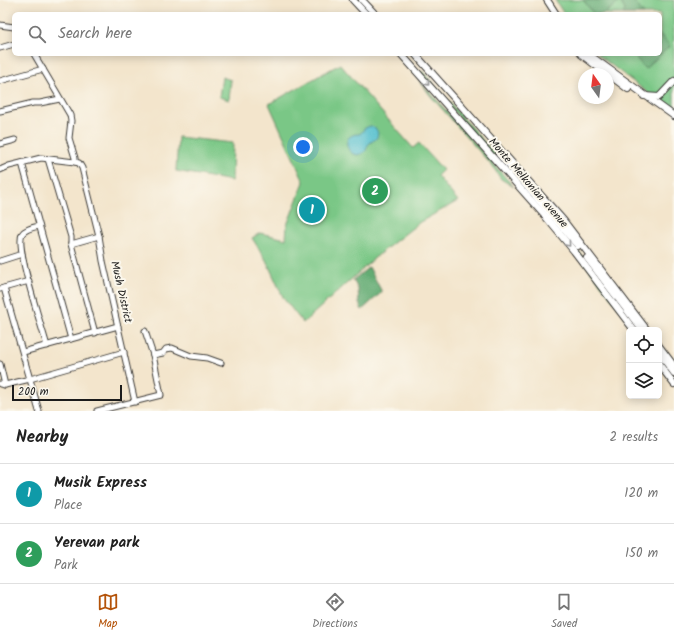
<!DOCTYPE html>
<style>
body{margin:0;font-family:Kalam,sans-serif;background:#f6f6f6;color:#222}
.controls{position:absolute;right:12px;bottom:12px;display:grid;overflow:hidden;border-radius:6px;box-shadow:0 2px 10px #0003}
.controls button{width:36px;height:36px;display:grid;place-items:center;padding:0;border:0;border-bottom:1px solid #e0e0e0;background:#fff;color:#222;font:20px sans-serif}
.compass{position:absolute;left:578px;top:68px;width:36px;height:36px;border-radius:50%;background:#fff;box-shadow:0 2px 10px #0003;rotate:346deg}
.scale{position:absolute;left:12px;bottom:10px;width:110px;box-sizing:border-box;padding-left:4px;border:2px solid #1c1c1c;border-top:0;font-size:11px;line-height:14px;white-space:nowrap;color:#1c1c1c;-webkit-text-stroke:3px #fbf7ec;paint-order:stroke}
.you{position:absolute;left:303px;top:147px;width:14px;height:14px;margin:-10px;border:3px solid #fff;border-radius:50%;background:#1a73e8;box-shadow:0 0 0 6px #1a73e833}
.badge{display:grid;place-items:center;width:26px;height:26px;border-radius:50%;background:#b45309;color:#fff;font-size:13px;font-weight:700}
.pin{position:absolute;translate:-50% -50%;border:2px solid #fff;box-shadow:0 1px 4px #0006}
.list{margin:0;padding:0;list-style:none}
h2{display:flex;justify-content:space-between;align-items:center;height:52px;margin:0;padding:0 16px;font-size:17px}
h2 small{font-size:13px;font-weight:400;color:#767676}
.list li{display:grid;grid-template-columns:26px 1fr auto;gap:12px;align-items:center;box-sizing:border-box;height:60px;padding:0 16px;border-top:1px solid #e0e0e0}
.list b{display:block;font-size:15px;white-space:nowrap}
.list p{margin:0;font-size:13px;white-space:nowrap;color:#767676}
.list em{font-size:13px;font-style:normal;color:#767676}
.icon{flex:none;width:22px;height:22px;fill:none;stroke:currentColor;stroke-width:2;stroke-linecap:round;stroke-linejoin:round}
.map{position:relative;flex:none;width:674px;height:411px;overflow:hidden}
.search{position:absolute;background:#fff;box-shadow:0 2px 10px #0003;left:12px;right:12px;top:12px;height:44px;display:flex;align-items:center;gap:10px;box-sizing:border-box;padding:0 14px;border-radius:6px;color:#767676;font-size:15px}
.sheet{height:172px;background:#fff}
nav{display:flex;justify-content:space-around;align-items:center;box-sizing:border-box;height:56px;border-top:1px solid #e0e0e0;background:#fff;font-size:11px;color:#767676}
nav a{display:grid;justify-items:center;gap:2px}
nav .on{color:#b45309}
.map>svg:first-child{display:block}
.green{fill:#7ac786;stroke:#4b7251}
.forest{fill:#63ac73;stroke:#406448}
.water{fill:#55c0cf;stroke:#386e76}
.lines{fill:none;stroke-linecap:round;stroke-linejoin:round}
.minor-casing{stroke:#3c3a36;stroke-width:7}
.major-casing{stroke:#3c3a36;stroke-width:8}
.minor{stroke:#fff;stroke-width:5}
.major{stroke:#fff;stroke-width:6}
.oneway{stroke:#999}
.labels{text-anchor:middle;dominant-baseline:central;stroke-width:4;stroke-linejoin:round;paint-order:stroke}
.street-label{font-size:11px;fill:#1c1c1c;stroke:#fbf7ec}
</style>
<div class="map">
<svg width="674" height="411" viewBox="0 0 674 411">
<rect width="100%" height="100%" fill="#fbf7ec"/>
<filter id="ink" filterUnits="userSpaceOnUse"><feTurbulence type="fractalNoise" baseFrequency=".025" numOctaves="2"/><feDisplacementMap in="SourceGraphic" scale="8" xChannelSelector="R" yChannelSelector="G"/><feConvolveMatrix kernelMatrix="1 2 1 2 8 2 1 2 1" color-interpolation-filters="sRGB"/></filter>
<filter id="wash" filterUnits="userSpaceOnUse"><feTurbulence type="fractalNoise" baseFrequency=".012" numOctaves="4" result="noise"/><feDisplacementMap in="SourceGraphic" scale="16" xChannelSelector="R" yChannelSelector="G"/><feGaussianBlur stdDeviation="0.9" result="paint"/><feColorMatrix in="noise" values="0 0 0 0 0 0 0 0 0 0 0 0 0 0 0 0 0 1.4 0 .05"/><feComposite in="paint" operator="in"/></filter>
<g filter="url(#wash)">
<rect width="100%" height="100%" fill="#f3e5cc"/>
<g class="green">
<polygon points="555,0 674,0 674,110 661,103 597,54 660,54 660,14 564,14"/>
<polygon points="340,64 413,148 419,143 443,170 437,176 458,201 420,222 378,255 303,323 284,299 266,260 252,238 260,233 286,239 287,225 304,182 269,104"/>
<polygon points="422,71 569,239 639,330 636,330 567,240 420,73"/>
<polygon points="222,77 231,80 229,100 219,97"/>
<polygon points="419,80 514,187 501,179 493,167 430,95"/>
<polygon points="178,137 233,143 232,181 176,171"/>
</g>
<g class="forest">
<polygon points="583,0 633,0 644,14 623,14 625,10 620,1 604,14 594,14"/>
<polygon points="660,34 670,46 645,69 633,54 660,54"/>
<polygon points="369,267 382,292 362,310 359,303 358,289 353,280"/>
</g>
<path class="water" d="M 370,126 C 377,127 380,133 376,139 C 373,141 370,142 368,145 C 366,149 367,151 363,153 C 348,162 337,133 360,134 L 365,128 Z"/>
</g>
<g filter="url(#ink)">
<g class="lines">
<g class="minor-casing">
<g id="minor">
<polyline points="0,25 14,27"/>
<polyline points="0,48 14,44"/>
<polyline points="34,54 70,115 71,121 69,138 75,158 75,162"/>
<polyline points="0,81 43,69"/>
<polyline points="0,111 33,103 40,103 60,99"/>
<polyline points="0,144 15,140"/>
<polyline points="48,159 71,237 71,244 95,333"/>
<polyline points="22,163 71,339"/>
<polyline points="0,170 9,166 41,158 75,162 79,163 82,168 99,236 103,261 135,402"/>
<path d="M 39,226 C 34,227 25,229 22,234 C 15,248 42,327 47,346"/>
<polyline points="71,244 99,236"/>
<polyline points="0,261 22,254"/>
<polyline points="4,288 39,411"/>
<polyline points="0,289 29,281"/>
<polyline points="145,331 153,355"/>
<polyline points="23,352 118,326"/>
<polyline points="0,364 5,385"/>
<polyline points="0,384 5,385 30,379 124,352"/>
<polyline points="97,411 161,395 153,355 163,353 166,349 172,348 191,356 207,358 221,363"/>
</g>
</g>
<g class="major-casing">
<g id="major">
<polyline points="353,0 366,14"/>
<polyline points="362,0 375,14"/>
<polyline points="547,0 556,14"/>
<polyline points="401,54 545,216 574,251 634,330"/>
<polyline points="415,54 563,220 647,330"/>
<polyline points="581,54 607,74"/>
<polyline points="588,54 674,116"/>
<polyline points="608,74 628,89"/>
<polyline points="644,96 659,97 674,81"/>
<polyline points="499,154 578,246"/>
<polyline points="587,258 642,330"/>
<polyline points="659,346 674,366"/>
<polyline points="659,353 674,373"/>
<polyline points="659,364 674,384"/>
</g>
</g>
<use href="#minor" class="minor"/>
<use href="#major" class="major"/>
</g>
<defs><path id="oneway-chevron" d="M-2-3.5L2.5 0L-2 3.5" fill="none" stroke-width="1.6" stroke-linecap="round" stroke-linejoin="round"/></defs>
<g class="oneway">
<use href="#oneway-chevron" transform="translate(427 83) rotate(48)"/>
<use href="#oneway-chevron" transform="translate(568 244) rotate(50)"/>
</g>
</g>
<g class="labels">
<g class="street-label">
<text transform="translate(528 183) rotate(49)">Monte Melkonian avenue</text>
<text transform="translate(121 292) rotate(77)">Mush District</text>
</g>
</g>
</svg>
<div class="controls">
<button><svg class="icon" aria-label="locate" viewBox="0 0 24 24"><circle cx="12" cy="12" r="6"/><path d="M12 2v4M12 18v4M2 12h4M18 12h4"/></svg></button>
<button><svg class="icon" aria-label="layers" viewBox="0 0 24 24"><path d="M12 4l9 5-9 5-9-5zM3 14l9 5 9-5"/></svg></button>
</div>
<svg class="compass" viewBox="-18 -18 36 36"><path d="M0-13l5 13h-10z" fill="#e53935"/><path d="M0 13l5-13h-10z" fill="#767676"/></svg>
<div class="scale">200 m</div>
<div class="you"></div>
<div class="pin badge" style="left:312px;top:210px;background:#0f9aa8">1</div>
<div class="pin badge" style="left:375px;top:191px;background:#2e9e5b">2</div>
<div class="search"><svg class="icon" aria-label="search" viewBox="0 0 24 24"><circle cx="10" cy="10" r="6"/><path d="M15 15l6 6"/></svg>Search here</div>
</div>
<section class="sheet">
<h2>Nearby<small>2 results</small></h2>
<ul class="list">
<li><span class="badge" style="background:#0f9aa8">1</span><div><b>Musik Express</b><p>Place</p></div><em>120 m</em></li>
<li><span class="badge" style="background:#2e9e5b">2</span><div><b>Yerevan park</b><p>Park</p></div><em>150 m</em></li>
</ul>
</section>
<nav>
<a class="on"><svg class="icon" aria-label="map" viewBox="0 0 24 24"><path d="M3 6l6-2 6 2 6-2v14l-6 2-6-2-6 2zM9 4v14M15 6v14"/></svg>Map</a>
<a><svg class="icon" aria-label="directions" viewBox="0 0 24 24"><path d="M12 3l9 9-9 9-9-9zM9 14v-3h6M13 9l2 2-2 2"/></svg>Directions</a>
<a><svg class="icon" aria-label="saved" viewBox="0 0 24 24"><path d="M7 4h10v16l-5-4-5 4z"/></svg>Saved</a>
</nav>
